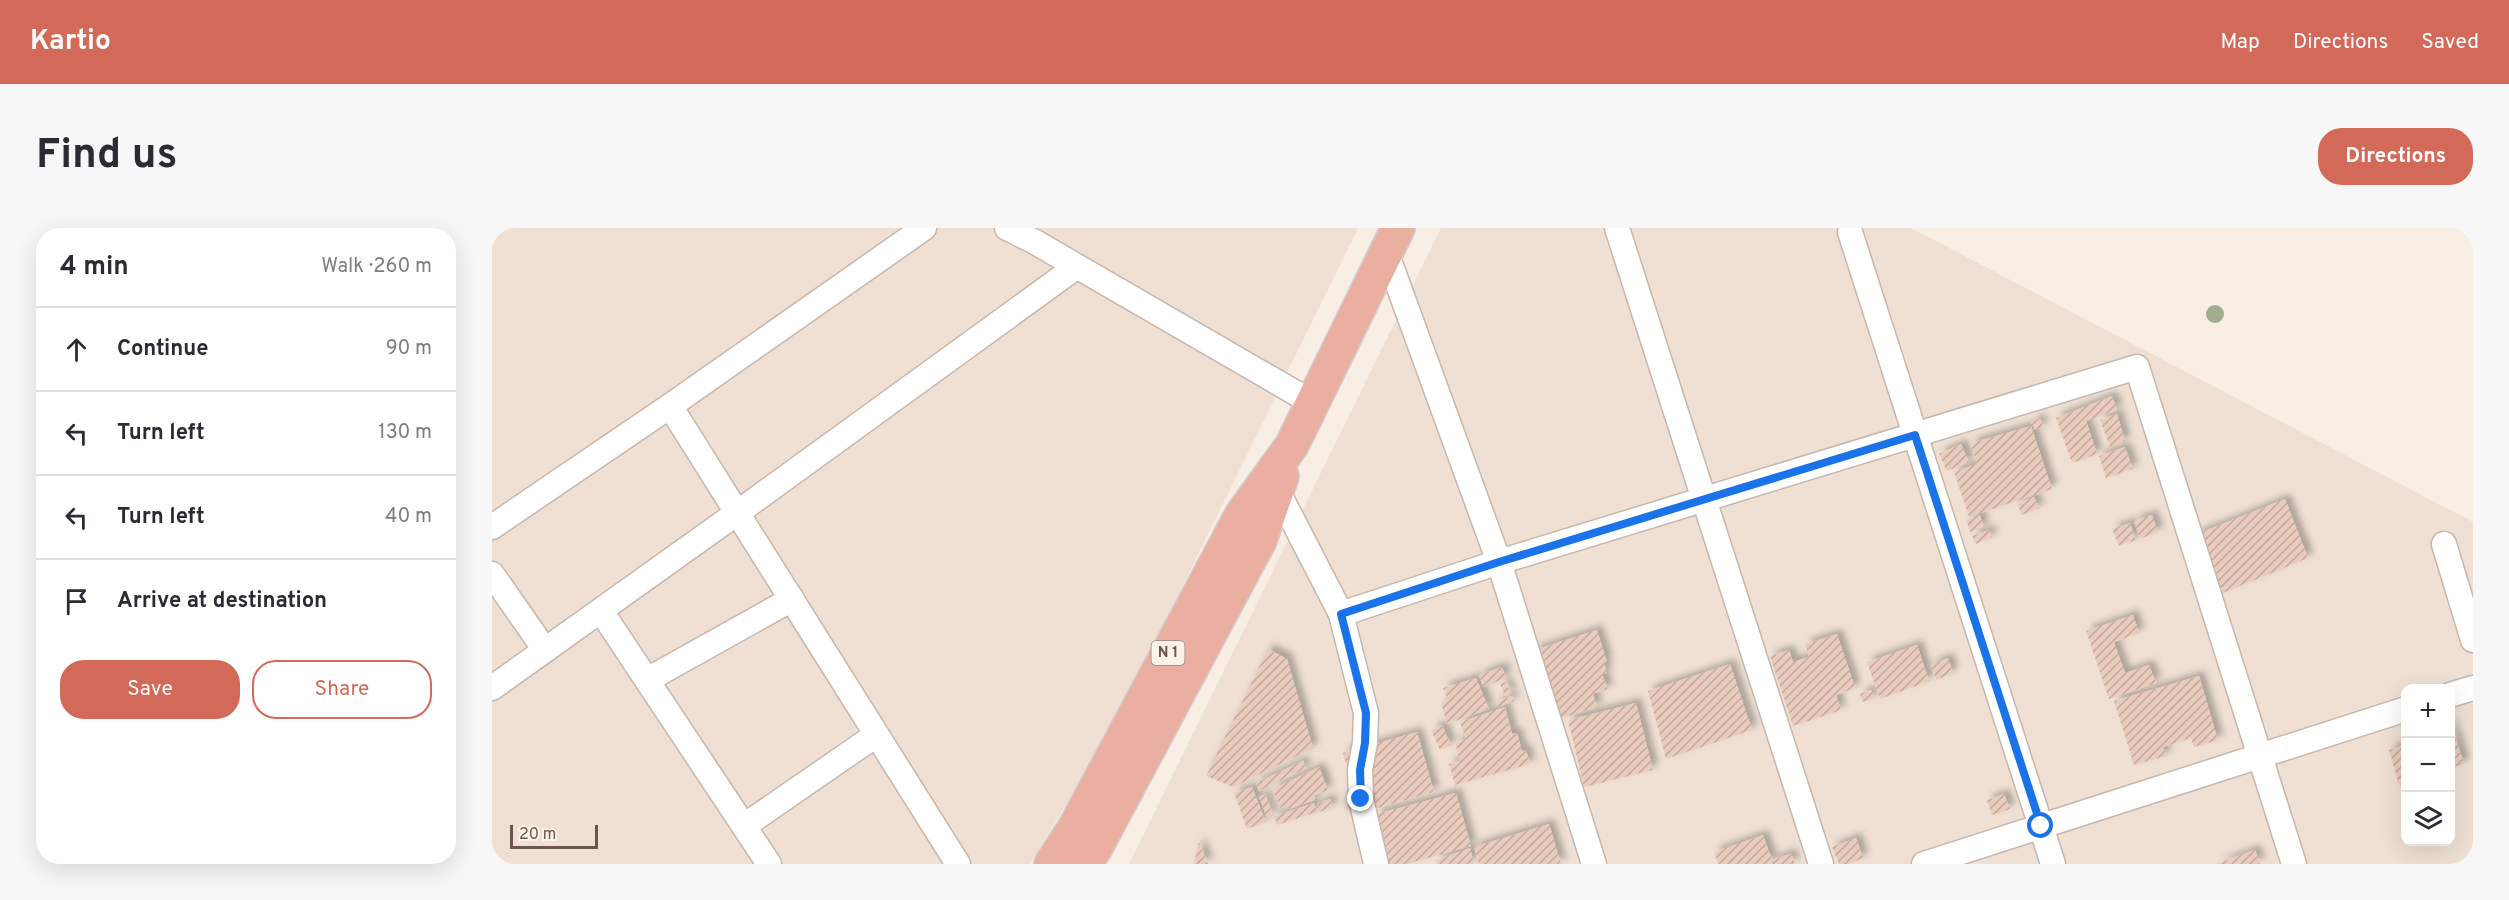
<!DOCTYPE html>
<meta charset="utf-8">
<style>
body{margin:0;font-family:Overpass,sans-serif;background:#f7f7f7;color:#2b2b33}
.controls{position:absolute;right:18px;bottom:18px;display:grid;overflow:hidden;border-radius:12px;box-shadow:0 6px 24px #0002}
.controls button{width:54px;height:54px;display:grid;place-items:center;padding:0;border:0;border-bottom:2px solid #e1e1e2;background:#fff;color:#2b2b33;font:30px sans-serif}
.scale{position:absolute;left:18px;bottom:15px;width:88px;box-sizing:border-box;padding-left:6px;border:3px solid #6d554d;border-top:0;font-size:16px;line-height:21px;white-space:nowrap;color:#6d554d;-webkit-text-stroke:4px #fcf3e8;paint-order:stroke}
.stop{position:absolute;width:18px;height:18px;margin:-14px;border:4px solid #1a73e8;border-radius:50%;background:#fff}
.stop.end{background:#1a73e8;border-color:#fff;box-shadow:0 2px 6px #0008}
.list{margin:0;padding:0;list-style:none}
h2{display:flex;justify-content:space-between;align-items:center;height:78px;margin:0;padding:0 24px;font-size:26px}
h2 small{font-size:20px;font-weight:400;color:#7c7c81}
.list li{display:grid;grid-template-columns:39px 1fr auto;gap:18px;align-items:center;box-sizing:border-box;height:84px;padding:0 24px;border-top:2px solid #e1e1e2}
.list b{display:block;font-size:22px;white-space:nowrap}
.list em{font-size:20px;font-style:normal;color:#7c7c81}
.actions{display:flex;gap:12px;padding:18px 24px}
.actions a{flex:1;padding:14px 0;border:2px solid #d36958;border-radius:24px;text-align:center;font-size:21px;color:#d36958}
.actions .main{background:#d36958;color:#fff}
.icon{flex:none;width:33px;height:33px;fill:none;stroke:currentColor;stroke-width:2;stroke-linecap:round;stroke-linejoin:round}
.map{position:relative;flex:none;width:1981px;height:636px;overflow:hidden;border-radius:24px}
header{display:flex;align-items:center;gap:36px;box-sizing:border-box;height:84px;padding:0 30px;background:#d36958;color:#fff}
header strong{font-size:28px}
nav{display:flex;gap:33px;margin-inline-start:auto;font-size:21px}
.intro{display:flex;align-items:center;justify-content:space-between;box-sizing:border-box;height:144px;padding:0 36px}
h1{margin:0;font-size:42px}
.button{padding:15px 27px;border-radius:24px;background:#d36958;color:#fff;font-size:21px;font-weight:700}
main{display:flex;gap:36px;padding:0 36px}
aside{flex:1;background:#fff;border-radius:24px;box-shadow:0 6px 24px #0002}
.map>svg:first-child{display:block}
.residential{fill:#efe0d3;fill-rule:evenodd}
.building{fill:url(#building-hatch);filter:url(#shadow)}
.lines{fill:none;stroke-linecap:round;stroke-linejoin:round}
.street-casing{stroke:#c7b6ac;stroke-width:27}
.highway-casing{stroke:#d3ccca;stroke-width:36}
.street{stroke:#fff;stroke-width:24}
.highway{stroke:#ebafa2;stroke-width:33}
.tree{fill:#a1ad8f}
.route{stroke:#1a73e8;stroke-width:8}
.labels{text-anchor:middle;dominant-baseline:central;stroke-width:4.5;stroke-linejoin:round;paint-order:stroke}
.shield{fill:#fcf3e8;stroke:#98847c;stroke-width:1.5}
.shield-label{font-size:15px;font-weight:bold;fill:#6d554d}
</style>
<header>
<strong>Kartio</strong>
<nav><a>Map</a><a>Directions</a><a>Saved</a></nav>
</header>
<div class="intro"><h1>Find us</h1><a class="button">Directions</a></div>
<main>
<aside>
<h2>4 min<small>Walk · 260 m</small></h2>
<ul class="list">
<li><svg class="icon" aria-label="ahead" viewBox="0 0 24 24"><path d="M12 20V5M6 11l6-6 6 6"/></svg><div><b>Continue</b></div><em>90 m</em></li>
<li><svg class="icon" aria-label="left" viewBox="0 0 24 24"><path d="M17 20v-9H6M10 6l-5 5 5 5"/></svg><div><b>Turn left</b></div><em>130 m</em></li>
<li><svg class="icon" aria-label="left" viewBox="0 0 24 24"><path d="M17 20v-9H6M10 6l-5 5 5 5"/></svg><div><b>Turn left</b></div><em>40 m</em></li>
<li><svg class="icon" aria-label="arrive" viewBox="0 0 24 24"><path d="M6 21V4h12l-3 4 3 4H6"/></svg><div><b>Arrive at destination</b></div></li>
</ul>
<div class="actions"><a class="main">Save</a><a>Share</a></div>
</aside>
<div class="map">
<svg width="1981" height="636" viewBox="0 0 1981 636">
<defs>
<pattern id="building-hatch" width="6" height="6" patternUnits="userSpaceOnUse" patternTransform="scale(1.5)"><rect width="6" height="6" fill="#eaccbe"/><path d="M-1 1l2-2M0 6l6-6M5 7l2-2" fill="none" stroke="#c2a89d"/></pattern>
<filter id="shadow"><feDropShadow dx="5.5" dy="-5.5" stdDeviation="3" flood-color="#0004"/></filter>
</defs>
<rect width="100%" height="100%" fill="#f8eee3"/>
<g class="residential">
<polygon points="0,0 866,0 623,496 538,636 0,636"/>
<path d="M 949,0 L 1419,0 L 1981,294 L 1981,636 L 637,636 ZM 1914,460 L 1958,460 L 1958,614 L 1914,614 Z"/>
</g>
<g class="building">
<polygon points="1620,168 1625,182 1594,193 1605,226 1580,235 1564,190"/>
<polygon points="1625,186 1633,213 1618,219 1608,192"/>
<polygon points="1548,191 1551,199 1543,202 1539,194"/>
<polygon points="1539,198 1560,261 1477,289 1462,244 1485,236 1479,215"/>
<polygon points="1469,216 1477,234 1455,243 1447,226"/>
<polygon points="1633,219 1641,241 1614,250 1607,228"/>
<polygon points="1542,269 1547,280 1530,287 1525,276"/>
<polygon points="1793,271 1816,330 1728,366 1705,306"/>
<polygon points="1488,287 1492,299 1478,304 1474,292"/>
<polygon points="1660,287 1666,304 1648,311 1642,293"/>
<polygon points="1638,295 1644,312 1627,318 1620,301"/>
<polygon points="1497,302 1500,309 1484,316 1480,308"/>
<polygon points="1641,387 1647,405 1622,414 1633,445 1657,437 1664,455 1617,471 1594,403"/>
<polygon points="1105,402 1115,434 1112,435 1115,445 1110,446 1116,461 1101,466 1105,479 1064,492 1042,422"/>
<polygon points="1345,406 1363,460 1344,467 1349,482 1301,498 1278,428 1297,422 1301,434 1317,429 1313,416"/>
<polygon points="1425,417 1437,453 1388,471 1375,434"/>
<polygon points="776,421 795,431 821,520 741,559 714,548"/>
<polygon points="1456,430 1461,445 1444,452 1439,437"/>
<polygon points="1238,436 1260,502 1174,531 1156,463"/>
<polygon points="1010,439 1014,450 991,459 987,447"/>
<polygon points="1707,448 1726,512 1702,519 1699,510 1671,519 1674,528 1642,537 1622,473"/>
<polygon points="984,450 997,481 955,496 949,474 956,472 951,460"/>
<polygon points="1014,454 1019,466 1013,468 1008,456"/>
<polygon points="1379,462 1382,470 1371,474 1368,466"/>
<polygon points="1020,468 1022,473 1006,479 1004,474"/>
<polygon points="1144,475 1161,542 1092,559 1076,492"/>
<polygon points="1013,479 1020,506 1025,505 1030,523 1034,522 1038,536 963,557 957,536 968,533 963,515 974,511 968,494"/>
<polygon points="1958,493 1972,536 1958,540"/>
<polygon points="950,497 959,517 948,522 939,502"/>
<polygon points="925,504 942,564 868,585 851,525"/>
<polygon points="1914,517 1914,555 1907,557 1897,522"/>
<polygon points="811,533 814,540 767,563 764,555"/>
<polygon points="827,539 836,562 822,567 823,572 797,581 794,577 788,580 781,561"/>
<polygon points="760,559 774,594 755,601 742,565"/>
<polygon points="964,565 979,618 915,636 897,636 884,586"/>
<polygon points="773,566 781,587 775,590 767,569"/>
<polygon points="1512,566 1518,581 1500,587 1495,572"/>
<polygon points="838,571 841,579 828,584 825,576"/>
<polygon points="822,575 825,584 785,597 782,588"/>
<polygon points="1057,596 1069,636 987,636 982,619"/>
<polygon points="1271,607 1280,632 1299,626 1303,636 1226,636 1222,624"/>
<polygon points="1364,610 1371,630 1356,636 1347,636 1340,619"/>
<polygon points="707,614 716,636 702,636"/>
<polygon points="978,620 982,636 945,636 944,632"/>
<polygon points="1763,622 1768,636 1724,636"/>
</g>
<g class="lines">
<g class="street-casing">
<g id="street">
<polyline points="515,0 543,14 821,175"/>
<polyline points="1125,0 1329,636"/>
<polyline points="1358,4 1561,636"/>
<polyline points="894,24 1007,334 1102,636"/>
<polyline points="178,178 466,636"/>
<polyline points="781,254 849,386 874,485 873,515 868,542 869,571 884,636"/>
<polyline points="0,299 178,178 432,0"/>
<polyline points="1952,316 1981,412"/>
<polyline points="0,346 53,422"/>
<polyline points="109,383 277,636"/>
<polyline points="849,386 1007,334 1645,139 1802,636"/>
<polyline points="155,452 300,371"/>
<polyline points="0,460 245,285 584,39"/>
<polyline points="1958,467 1981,460"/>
<polyline points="252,598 384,507"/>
<polyline points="1432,636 1914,481"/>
</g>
</g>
<g class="highway-casing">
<g id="highway">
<polyline points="559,636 583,599 750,286 800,217 906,0"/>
<polyline points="592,636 603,621 768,312 790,248"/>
</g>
</g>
<use href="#street" class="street"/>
<use href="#highway" class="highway"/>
</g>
<circle class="tree" cx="1723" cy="86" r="9"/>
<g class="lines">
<polyline class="route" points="869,571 868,542 873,515 874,485 849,386 1007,334 1423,207 1549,598"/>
</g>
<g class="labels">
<rect class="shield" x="659.5" y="413" width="33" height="24" rx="4.5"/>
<g class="shield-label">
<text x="676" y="425">N 1</text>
</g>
</g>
</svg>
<div class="controls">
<button>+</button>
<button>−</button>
<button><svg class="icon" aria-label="layers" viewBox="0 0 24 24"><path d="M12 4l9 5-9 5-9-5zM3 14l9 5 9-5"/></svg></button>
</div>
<div class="scale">20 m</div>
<div class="stop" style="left:1549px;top:598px"></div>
<div class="stop end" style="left:869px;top:571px"></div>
</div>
</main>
